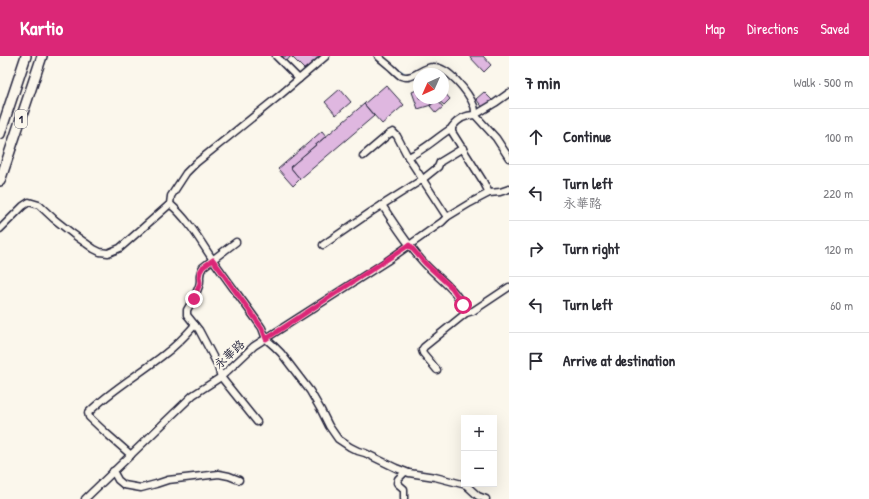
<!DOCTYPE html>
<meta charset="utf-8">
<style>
body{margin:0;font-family:"Patrick Hand","LXGW WenKai TC",sans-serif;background:#f2f2f3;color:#2b2b33}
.controls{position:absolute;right:12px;bottom:12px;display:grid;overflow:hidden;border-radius:0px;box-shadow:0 4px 16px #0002}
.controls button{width:36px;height:36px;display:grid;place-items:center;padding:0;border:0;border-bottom:1px solid #e1e1e2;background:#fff;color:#2b2b33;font:20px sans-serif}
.compass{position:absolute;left:413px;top:12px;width:36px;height:36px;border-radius:50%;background:#fff;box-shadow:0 4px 16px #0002;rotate:225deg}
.stop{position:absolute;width:12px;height:12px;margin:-9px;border:3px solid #db2777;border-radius:50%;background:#fff}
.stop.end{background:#db2777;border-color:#fff;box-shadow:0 1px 4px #0008}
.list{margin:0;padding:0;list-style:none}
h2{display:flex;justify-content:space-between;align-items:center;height:52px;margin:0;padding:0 16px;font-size:17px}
h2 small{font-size:13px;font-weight:400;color:#7c7c81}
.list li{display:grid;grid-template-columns:26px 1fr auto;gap:12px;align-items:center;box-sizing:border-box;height:56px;padding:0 16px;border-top:1px solid #e1e1e2}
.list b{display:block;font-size:15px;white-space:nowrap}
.list p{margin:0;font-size:13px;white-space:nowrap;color:#7c7c81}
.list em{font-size:13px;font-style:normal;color:#7c7c81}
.icon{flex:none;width:22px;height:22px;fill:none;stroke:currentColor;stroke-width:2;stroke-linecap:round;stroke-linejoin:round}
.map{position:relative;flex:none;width:509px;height:443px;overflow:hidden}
header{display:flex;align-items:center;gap:24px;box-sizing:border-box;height:56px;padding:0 20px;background:#db2777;color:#fff}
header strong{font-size:19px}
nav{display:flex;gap:22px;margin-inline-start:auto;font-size:14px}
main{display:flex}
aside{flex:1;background:#fff}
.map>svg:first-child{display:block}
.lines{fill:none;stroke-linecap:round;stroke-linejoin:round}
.stream{stroke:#698fae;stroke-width:1.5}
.building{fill:#dfb7e0;stroke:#22223b}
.minor-casing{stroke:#22223b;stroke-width:9}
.highway-casing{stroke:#22223b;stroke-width:12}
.minor{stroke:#fbf7ec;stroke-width:6}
.highway{stroke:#fbf7ec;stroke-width:9}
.route{stroke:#db2777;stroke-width:5}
.labels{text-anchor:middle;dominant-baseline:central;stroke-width:4;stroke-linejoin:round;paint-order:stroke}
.shield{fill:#fbf7ec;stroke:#636270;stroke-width:1}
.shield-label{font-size:11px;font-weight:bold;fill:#22223b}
.street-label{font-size:12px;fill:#22223b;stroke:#fbf7ec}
</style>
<header>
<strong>Kartio</strong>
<nav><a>Map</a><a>Directions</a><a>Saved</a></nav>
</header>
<main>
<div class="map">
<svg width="509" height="443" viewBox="0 0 509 443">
<rect width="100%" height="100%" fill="#fbf7ec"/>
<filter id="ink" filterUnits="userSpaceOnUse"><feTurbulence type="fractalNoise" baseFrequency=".025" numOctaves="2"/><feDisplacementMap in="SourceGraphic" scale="8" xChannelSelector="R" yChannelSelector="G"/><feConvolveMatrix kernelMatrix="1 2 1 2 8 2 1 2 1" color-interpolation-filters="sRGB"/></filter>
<g filter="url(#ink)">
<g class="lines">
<polyline class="stream" points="394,10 406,18"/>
</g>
<g class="building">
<polygon points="278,0 321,0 306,15 291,0 285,7"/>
<polygon points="469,0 483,0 491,9 484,16"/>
<polygon points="386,29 404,49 382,68 364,48"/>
<polygon points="340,33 351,46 336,59 325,46"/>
<polygon points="419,33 419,42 429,42 431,49 418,53 412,36"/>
<polygon points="443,35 450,43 444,49 436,42 443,42"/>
<polygon points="484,36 493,45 484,53 476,43"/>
<polygon points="437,44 443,51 436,57 430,50"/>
<polygon points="364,48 374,60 300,123 290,111"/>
<polygon points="322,75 326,80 290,111 300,123 293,130 278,113"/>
</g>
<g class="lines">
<g class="minor-casing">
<g id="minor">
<polyline points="276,0 299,23"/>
<path d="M 378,0 C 383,5 389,9 394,14 C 396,16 399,19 401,20 C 412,25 422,11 433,11 C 448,10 469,37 474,50 C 475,52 475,56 475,59 L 495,47 L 509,37"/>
<polyline points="363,100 389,78 393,76 397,80 408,101 447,161"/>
<path d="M 408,101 C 425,94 437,81 452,72"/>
<path d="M 489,137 L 483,125 L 452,76 L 452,71 C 458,63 465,59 475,59 L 496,82 L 509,102"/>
<path d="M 170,148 C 189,164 200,185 213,204 C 229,227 246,249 262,272 L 266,283 L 274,290 L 281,297 L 310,335 L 321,354 L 329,370 L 338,383 L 350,391 L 358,395 L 365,397 L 396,412 L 409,417 L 435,421 L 466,429 L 478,440 L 486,443"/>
<path d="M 382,149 C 395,169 409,191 425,208 C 441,225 458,234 466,257"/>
<polyline points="0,173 23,150 29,146 39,149 54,163 73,178 94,193 100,196 108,197 120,192 170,148 171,140 186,117 196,107 279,40 326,0"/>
<path d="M 236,186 L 203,211 C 197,220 202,222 199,230 C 196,239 191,247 187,254 L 187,259 L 199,274 L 217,308 L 221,321 L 257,366"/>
<polyline points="323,189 371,156 423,123 438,111 440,106 463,92"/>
<polyline points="437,314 423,297 422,294 424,291 466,257 473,255 509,231"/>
<path d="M 131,399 L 106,377 L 89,361 L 88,357 C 112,333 140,318 166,297 C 177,289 186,279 195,269"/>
<polyline points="113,415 118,424 124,429 141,432 156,428 168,424 219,418 229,420 239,424"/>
<polyline points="85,443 193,339 221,321 254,290 387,205 442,166 447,161 470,147 489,137 500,136 509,133"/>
<polyline points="404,443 404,433 397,427 398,423 405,416"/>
</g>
</g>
<g class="highway-casing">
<g id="highway">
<polyline points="0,78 26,0"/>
<polyline points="0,125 42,0"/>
</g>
</g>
<use href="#minor" class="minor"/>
<use href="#highway" class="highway"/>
</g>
</g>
<g class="lines" filter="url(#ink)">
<polyline class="route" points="194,243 200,227 199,221 200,216 203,211 213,204 262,272 266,283 409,189 426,208 452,232 463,249"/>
</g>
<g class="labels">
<rect class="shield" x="15" y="54" width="12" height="18" rx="3"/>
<g class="shield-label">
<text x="21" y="63">1</text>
</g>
<g class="street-label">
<text transform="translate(229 298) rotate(-42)">永華路</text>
</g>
</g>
</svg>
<div class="controls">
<button>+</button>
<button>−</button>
</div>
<svg class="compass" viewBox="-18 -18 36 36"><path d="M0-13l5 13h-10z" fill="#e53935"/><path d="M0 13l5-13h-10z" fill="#7c7c81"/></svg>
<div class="stop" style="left:463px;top:249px"></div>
<div class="stop end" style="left:194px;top:243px"></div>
</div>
<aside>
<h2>7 min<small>Walk · 500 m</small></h2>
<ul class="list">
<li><svg class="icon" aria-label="ahead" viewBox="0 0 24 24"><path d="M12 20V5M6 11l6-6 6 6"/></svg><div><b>Continue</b></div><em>100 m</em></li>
<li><svg class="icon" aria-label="left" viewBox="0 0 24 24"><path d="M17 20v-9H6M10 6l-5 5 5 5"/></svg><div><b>Turn left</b><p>永華路</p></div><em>220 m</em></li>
<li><svg class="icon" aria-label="right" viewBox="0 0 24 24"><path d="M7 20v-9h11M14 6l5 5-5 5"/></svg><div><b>Turn right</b></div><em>120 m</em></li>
<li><svg class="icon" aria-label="left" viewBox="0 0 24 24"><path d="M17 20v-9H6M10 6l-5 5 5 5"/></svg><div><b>Turn left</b></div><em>60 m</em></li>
<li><svg class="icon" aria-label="arrive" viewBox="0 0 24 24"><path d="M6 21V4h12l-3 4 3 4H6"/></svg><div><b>Arrive at destination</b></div></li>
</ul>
</aside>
</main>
